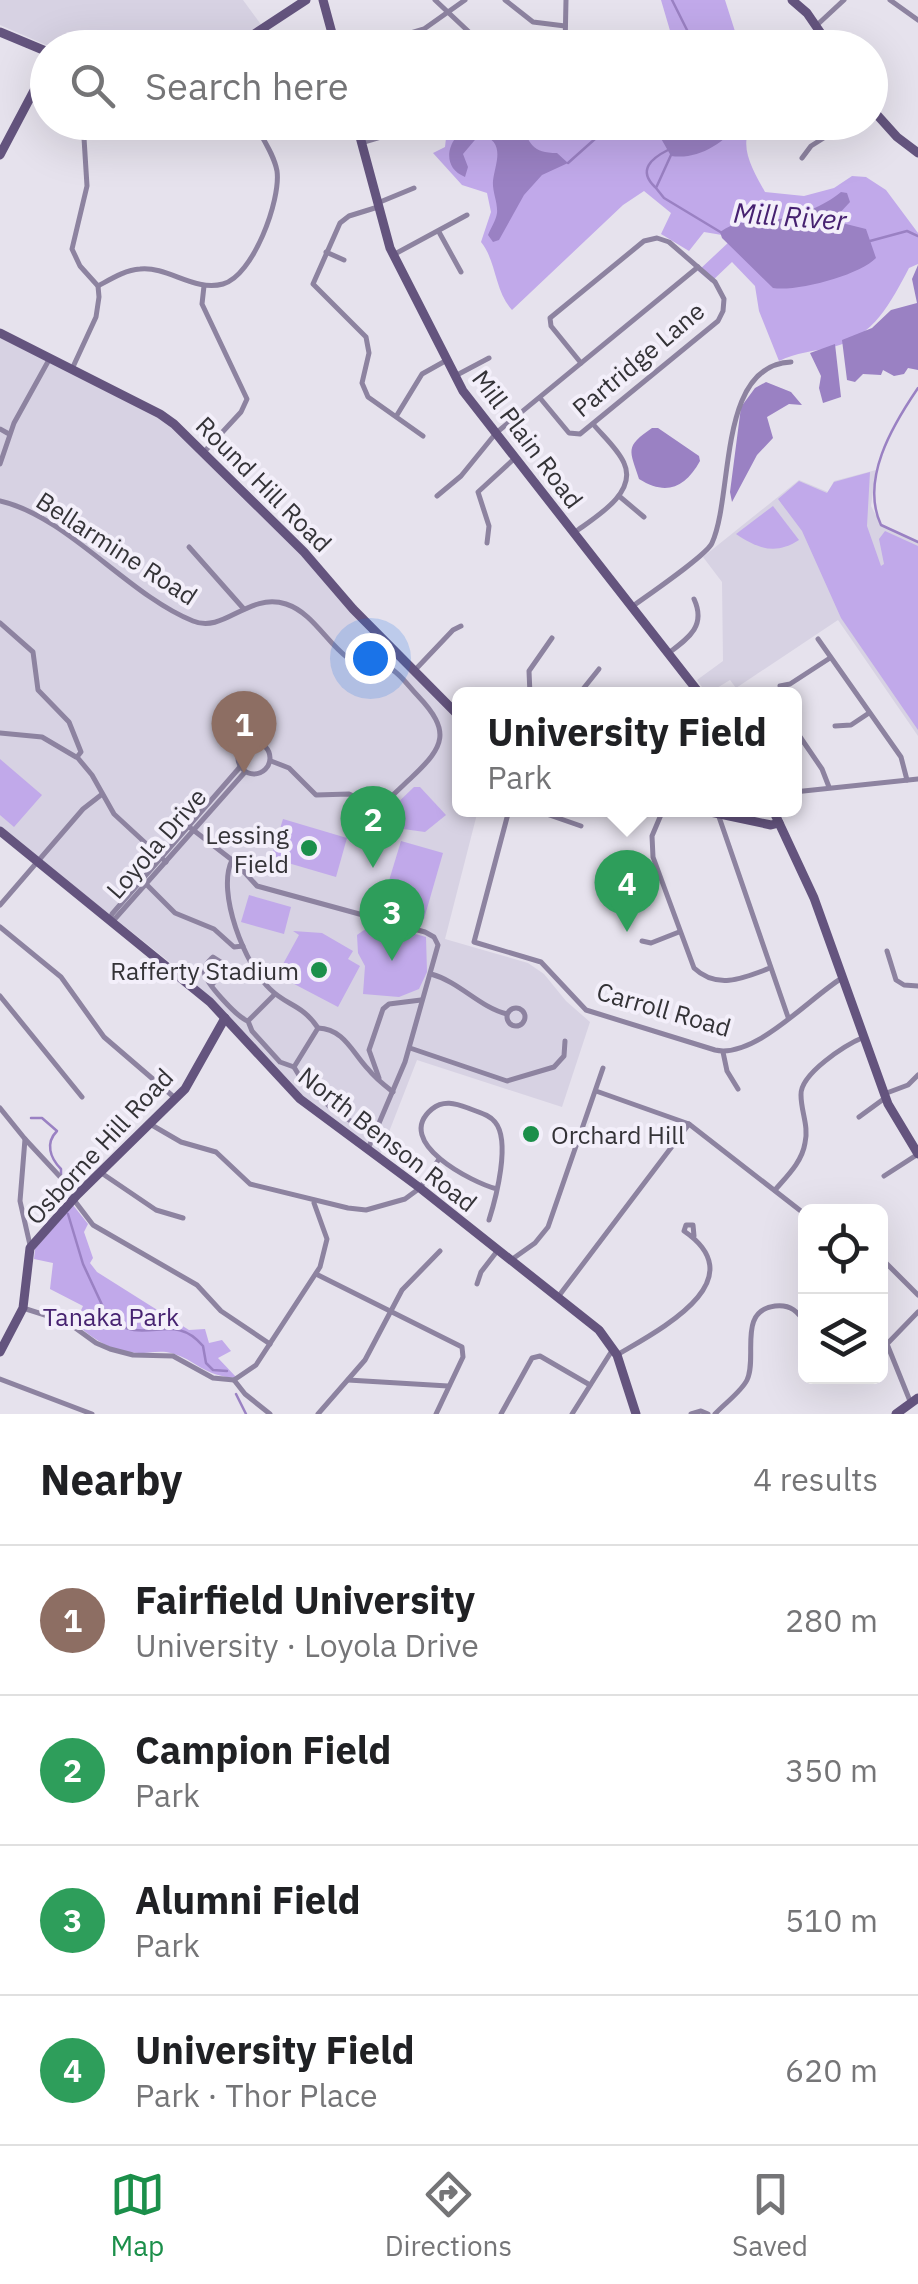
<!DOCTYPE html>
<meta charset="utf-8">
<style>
body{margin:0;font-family:"IBM Plex Sans",sans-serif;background:#f2f2f2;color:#202124}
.controls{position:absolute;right:30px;bottom:30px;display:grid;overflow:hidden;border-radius:15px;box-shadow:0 10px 40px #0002}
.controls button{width:90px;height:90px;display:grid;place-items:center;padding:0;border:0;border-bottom:2px solid #e0e0e0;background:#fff;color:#202124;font:50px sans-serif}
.you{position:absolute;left:370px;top:658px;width:35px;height:35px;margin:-25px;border:8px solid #fff;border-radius:50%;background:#1a73e8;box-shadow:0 0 0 15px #1a73e833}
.badge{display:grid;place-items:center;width:65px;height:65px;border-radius:50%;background:#1b8f4a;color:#fff;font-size:32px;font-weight:700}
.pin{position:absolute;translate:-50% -82px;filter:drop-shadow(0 2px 5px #0008)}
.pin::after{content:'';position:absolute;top:52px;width:35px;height:30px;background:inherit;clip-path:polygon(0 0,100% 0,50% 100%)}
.popup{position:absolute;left:452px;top:687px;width:350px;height:130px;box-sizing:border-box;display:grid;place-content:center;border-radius:15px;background:#fff;filter:drop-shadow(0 2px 8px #0005);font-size:32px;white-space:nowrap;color:#757577}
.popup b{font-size:38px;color:#202124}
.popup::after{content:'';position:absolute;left:50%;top:100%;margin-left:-20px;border:20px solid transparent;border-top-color:#fff}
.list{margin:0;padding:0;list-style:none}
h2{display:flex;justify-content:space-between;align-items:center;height:130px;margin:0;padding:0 40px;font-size:42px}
h2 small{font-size:32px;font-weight:400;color:#757577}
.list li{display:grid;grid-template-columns:65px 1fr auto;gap:30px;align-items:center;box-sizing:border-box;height:150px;padding:0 40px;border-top:2px solid #e0e0e0}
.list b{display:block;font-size:38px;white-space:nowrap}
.list p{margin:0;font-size:32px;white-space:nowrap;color:#757577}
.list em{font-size:32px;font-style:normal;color:#757577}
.icon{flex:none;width:55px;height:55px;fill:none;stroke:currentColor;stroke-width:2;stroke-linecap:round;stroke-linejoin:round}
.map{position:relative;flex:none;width:918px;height:1414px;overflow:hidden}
.search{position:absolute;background:#fff;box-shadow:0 10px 40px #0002;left:30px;right:30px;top:30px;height:110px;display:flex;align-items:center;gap:25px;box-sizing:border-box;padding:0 35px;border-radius:55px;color:#757577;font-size:38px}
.sheet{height:730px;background:#fff}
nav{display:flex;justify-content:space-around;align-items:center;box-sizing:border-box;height:140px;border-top:2px solid #e0e0e0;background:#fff;font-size:28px;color:#757577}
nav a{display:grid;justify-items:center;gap:5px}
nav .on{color:#1b8f4a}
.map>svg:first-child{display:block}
.built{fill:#d7d2e3}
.green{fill:#c1a9ea}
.water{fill:#9a81c3}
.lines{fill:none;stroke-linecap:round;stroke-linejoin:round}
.stream{stroke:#9a81c3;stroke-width:2.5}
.street{stroke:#8d83a0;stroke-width:5}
.secondary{stroke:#64547e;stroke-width:9}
.poi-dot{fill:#1b8f4a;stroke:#f3effa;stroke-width:4}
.labels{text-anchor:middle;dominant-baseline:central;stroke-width:8;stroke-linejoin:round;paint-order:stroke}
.street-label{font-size:25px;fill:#343337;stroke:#f3effa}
.poi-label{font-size:25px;fill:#343337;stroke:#f3effa;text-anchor:end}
.park-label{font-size:25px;fill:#472371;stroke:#f3effa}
.water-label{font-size:28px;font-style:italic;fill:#462170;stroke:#f3effa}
</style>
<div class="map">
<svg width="918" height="1414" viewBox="0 0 918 1414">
<rect width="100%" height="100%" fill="#e6e2ed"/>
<g class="built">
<polygon points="0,0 243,0 262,26 206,47 53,48 0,25"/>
<polygon points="0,338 161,417 196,445 459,721 460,810 478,810 445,939 528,963 544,974 566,1001 590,1022 562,1107 417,1060 380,1155 296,1091 229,1016 182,972 0,827"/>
<polygon points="876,470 871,506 881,525 918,543 918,736 838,620 736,688 730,680 707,694 697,680 723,661 722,582 703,557 799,480 828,492 834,481"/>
</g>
<g class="green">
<polygon points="661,0 725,0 740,47 668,47 671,34"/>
<path d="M 537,122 L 541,126 L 544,122 L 755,123 C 735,142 754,172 765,192 L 804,196 L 834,188 L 852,176 L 866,177 L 886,190 L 918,233 L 918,264 L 909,268 C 891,302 874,337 833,347 C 815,351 795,353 779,361 L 759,311 L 755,286 L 732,262 L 711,282 L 698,271 L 730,241 L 728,236 L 704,232 L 689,251 L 661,234 L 671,213 L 644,191 L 623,205 L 512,310 C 494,290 497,262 481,242 L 491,212 L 487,193 L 462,185 L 433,153 L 445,147 L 447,129 L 460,123 Z"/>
<polygon points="870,472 867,526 881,566 884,564 879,539 885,531 918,546 918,730 841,618 802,531 778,499 799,481 827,493 834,482"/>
<path d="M 773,506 L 799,540 C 776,555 758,549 736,534 Z"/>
<polygon points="0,759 42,795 14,827 0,815"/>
<polygon points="414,787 420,787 446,815 425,832 403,829 387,813"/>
<polygon points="283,819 347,838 336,877 271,858"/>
<polygon points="401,841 443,853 424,919 381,907"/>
<polygon points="249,895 291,907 284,934 241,922"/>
<polygon points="367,928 394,928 426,937 427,972 419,989 399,997 363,994 365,966 358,953 357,935"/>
<polygon points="293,931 322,933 353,951 348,959 360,966 338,1007 277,975 299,935"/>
<path d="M 73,1205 L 88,1224 L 84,1232 L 93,1258 L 90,1263 L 97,1272 L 189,1330 L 205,1329 L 209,1343 L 222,1340 L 231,1351 L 218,1358 L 237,1378 C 202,1376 197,1360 171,1353 C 162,1350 148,1353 139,1353 C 113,1353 93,1339 75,1323 L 83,1306 L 50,1289 L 53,1263 L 34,1259 L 35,1249 Z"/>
</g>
<g class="water">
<path d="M 520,122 C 530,144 532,153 557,153 L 568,163 L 542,175 L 524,195 L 499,240 L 493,242 L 488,235 C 491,228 496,220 497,213 C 498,203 492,191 493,181 C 495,163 507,142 480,134 L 463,154 L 468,167 L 465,177 C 438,166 449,134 473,124 C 486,119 506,122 520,122 Z"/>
<path d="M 661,123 L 661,122 L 739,123 C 723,144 698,160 671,156 L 659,135 Z"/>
<path d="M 841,192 L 847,193 L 850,202 L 837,216 L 842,223 L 866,229 L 876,258 C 860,275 797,292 773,288 L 722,238 L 720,232 C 738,219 753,223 774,220 C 796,217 825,206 841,192 Z"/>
<polygon points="918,265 918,370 908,368 904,374 894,376 883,370 881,375 863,374 855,382 847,380 842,340 872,328 891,310 917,303 912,279"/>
<polygon points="835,344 841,397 823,403 819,388 821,376 810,353"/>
<polygon points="766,382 791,392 802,405 789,404 767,417 773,438 757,455 732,502 730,492 741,407 755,388"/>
<path d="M 652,428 L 658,428 L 699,456 L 700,461 C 685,488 666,496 639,479 C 630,450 624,447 652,428 Z"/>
</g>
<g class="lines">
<g class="stream">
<polyline points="672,0 687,30"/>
<polyline points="671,155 656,188 664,198 722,233"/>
<polyline points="568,163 614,122"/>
<path d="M 655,187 C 637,170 652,158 668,150"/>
<polyline points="870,241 907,231 918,236"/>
<path d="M 918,388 C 892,426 860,480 881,525 L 918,542"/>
<path d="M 31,1118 L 42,1118 L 57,1131 C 45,1143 50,1158 61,1169 L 61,1206"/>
<path d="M 68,1214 L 83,1264 L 110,1322 C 117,1325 126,1329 134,1330 C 161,1333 180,1319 203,1346 L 206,1363 L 213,1370 L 227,1371"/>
<polyline points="236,1394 246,1414"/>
</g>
<g class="street">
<polyline points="435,0 486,48"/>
<polyline points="505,0 533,22 565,26"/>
<polyline points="890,0 918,20"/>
<polyline points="817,25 844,0"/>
<polyline points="361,48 424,29 465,0"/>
<polyline points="565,48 566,0"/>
<polyline points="364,142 431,122"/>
<polyline points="802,158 811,146 849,122"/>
<polyline points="380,202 414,188"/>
<polyline points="378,207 349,216 340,223 313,284 366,337 369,353 362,383 368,397 423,436"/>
<polyline points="439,232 461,272"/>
<polyline points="326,252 344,260"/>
<polyline points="393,255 467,215"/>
<path d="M 98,286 C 111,279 125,270 140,269 C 168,266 194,292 223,284 C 253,276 281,200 277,171 C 274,154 262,138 254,122"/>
<polyline points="204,286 202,304 247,399 241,412 204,452"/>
<polyline points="72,369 96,317 99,297 98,286 80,266 72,249 87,186 83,122"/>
<polyline points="455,376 489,358"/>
<polyline points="540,398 569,433 580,434 718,321 723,311 724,299 715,282 669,242 657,238 644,241 550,318 551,326 581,363"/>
<polyline points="397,415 422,374 447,360"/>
<polyline points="0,429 9,434"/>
<polyline points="0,464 14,423 50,358"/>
<polyline points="437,496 461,476 496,433 698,267"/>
<polyline points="619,496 644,517"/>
<path d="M 0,501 C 67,516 128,595 193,621 C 224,634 248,592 286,604 C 313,613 326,642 348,658 C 359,667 372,661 385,666 C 398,670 409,687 418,696 C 451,731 445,746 412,777 C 401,787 390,799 378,807 L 349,794 L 316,795 L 289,768 L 271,761"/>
<path d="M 575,532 C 594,518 638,493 624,463 C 618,449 603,436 593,424"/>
<polyline points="487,543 489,526 478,492 515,458"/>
<polyline points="189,547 243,608"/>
<path d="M 633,606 C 648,595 707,555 712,543 C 734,494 717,365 791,362"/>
<polyline points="0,623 33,652 38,690 69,722 81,752 77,757 92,775 114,814 166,862"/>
<polyline points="818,639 901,757 907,780"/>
<path d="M 670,652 C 690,637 706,625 694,599"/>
<polyline points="415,670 453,630 461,626"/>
<polyline points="780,686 790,684 830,658"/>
<polyline points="530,694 529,671 552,638"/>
<polyline points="579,694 599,669"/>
<polyline points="835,726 851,725 869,713"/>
<polyline points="794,728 822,769 829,787"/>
<polyline points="0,733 42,737 76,757"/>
<circle cx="254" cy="758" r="16"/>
<polyline points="794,792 918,779"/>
<path d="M 509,810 L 474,942 L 541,962 L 586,1010 L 715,1050 C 755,1059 809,998 842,978"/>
<polyline points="535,810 581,826"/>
<path d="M 663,810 L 652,836 L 653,857 L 694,968 C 717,990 744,978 770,968"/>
<polyline points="718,814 788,1017"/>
<polyline points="188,826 236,863 257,886 425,932 434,937 438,945 405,1062 368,1149"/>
<path d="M 232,860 C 216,892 245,965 270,989 C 287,1006 302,1004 318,1028 C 344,1029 352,1052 368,1069 C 375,1078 384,1085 393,1092"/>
<polyline points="147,885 175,913 214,929 234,947 243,946"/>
<polyline points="0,905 83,809 101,795"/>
<polyline points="110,920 112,914 240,767"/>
<polyline points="113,921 245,772"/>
<polyline points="0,927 61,977 104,1037 175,1098"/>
<polyline points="642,941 651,943 679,932"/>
<polyline points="887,951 896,980 904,985 918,986"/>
<path d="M 431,974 C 460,982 479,1007 507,1014"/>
<path d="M 212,985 L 227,966 L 213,957 C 210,960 204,965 204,971 C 204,982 238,1018 248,1021 L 252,1031 L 280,1062 L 294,1067 L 300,1077 L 332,1109 L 374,1136"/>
<polyline points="0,996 82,1097"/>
<circle cx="516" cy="1017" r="9"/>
<polyline points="248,1021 274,995"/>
<polyline points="410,1048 507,1081 554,1067 564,1056 565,1041"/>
<polyline points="723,1052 727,1071 738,1089"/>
<polyline points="294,1067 318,1028"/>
<polyline points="379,1078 369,1050 383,1009 389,1004 421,1000"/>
<polyline points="596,1091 689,1124 806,1215"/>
<polyline points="884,1094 908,1085 918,1075"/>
<polyline points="0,1108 25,1139 20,1201 30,1245"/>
<polyline points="859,1117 885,1098"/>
<polyline points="150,1124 181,1142 216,1152 250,1184 348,1208 366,1210 405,1199 420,1188 439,1159"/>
<polyline points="25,1139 77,1195"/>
<polyline points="100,1172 156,1210 183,1218"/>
<polyline points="884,1176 918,1154"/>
<path d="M 775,1190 C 787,1176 802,1162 805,1143 C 809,1126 801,1112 801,1095 C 800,1074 845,1045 864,1037"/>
<polyline points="74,1200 93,1225 197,1285 221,1311 270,1344"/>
<path d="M 489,1220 C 496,1198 511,1141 495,1122 C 489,1114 477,1112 468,1108 C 455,1103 443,1100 432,1109 C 392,1142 473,1183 497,1189"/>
<polyline points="880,1257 918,1295"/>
<polyline points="511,1260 535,1243 548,1227 603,1068"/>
<polyline points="316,1274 462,1347 463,1357 436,1414"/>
<polyline points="477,1284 481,1272 498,1250"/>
<polyline points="558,1297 689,1124"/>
<polyline points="23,1308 67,1322 96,1343 110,1349 133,1355 173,1356 213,1378 234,1380 245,1394 270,1414"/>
<path d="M 617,1355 C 657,1331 757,1281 684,1231 L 686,1225 L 693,1225 L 694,1236"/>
<polyline points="0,1379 92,1414"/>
<polyline points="234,1380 256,1365 320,1267 327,1239 314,1203"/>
<polyline points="348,1380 448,1386"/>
<polyline points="910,1401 887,1344 918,1312"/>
<polyline points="318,1414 365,1360 402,1290 440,1251"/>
<polyline points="501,1414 532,1358 540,1356 590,1385"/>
<polyline points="572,1414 613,1349"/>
<polyline points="691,1414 701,1411 708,1414"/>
<path d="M 715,1414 C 724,1404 741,1392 747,1380 C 758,1357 737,1311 775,1306 C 791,1304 798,1312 806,1324"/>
</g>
<g class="secondary">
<polyline points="323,0 336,48"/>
<polyline points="792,0 807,13 831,48"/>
<polyline points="0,32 48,52"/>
<polyline points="218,48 248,38 306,0"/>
<polyline points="870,107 897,137 918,153"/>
<polyline points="356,122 390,248 463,391 700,694"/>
<polyline points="0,155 48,64"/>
<polyline points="0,333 160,414 174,424 304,552 353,609 460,717"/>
<polyline points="701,810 771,825 779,823"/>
<polyline points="773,810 814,898 888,1104 918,1154"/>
<polyline points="0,831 210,1002 300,1099 420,1188 599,1330 617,1355 636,1414"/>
<polyline points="0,1352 23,1308 30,1248 77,1195 185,1089 225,1018"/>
<polyline points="896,1414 918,1398"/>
</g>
</g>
<g class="poi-dot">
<circle cx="309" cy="848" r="10"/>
<circle cx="319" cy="970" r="10"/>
<circle cx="531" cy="1134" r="10"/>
</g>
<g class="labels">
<g class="street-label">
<text transform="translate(638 359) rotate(-40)">Partridge Lane</text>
<text transform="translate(528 439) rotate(53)">Mill Plain Road</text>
<text transform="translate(264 484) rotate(45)">Round Hill Road</text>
<text transform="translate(117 548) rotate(33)">Bellarmine Road</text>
<text transform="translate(156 843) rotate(-49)">Loyola Drive</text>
<text transform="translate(664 1009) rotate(16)">Carroll Road</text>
<text transform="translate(388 1139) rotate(38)">North Benson Road</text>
<text transform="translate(99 1146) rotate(-47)">Osborne Hill Road</text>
</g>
<g class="poi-label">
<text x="289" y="834">Lessing<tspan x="289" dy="29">Field</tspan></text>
<text x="299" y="970">Rafferty Stadium</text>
<text x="551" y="1134" text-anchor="start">Orchard Hill</text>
</g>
<g class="park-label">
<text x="111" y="1316">Tanaka Park</text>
</g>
<g class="water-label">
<text transform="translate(790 216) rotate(4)">Mill River</text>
</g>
</g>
</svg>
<div class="controls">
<button><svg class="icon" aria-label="locate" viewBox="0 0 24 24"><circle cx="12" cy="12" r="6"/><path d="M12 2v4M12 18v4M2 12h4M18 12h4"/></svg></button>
<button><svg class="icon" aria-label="layers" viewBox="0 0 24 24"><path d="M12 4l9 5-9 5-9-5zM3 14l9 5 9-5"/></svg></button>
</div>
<div class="you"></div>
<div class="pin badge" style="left:244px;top:773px;background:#8d6e63">1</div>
<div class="pin badge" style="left:373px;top:868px;background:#2e9e5b">2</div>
<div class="pin badge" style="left:392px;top:961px;background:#2e9e5b">3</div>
<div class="pin badge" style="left:627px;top:932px;background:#2e9e5b">4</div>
<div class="popup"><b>University Field</b>Park</div>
<div class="search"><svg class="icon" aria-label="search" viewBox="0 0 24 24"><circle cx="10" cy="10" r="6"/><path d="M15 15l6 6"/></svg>Search here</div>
</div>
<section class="sheet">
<h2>Nearby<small>4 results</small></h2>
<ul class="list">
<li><span class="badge" style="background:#8d6e63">1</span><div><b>Fairfield University</b><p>University · Loyola Drive</p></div><em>280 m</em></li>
<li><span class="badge" style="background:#2e9e5b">2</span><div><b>Campion Field</b><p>Park</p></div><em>350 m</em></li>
<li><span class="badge" style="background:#2e9e5b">3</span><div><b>Alumni Field</b><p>Park</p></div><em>510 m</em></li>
<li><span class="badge" style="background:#2e9e5b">4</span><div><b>University Field</b><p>Park · Thor Place</p></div><em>620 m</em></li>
</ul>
</section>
<nav>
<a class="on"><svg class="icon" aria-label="map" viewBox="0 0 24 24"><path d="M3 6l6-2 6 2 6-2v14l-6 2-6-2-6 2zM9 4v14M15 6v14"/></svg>Map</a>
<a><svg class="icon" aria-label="directions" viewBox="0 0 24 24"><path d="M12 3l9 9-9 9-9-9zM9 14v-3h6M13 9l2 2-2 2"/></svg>Directions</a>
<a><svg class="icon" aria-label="saved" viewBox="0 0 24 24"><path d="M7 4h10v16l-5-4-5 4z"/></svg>Saved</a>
</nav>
